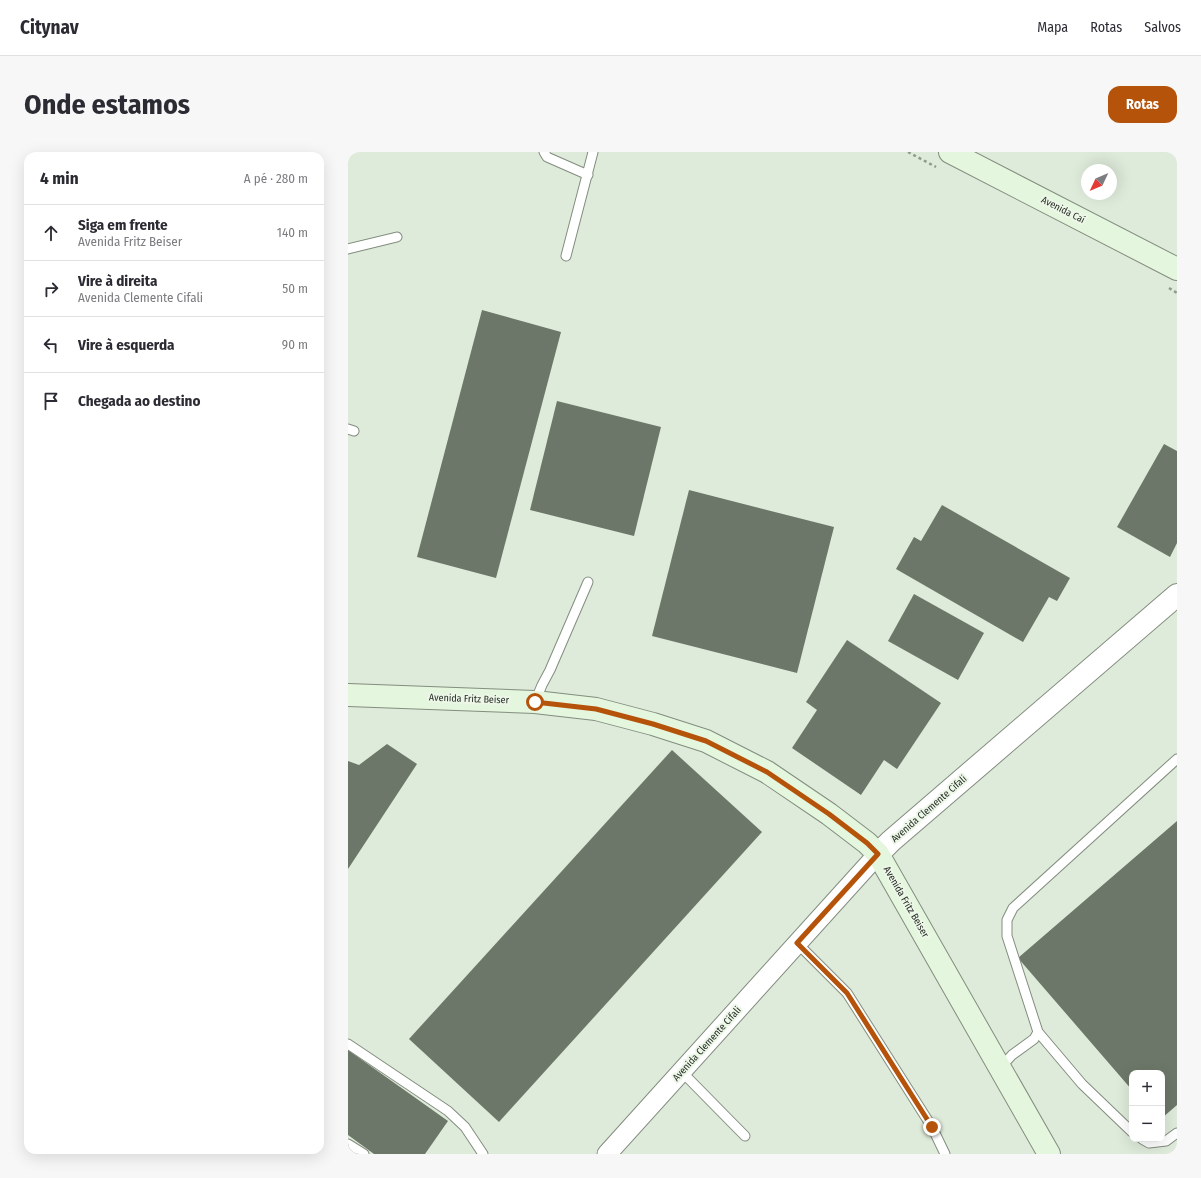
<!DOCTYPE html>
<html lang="pt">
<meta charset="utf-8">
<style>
body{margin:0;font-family:"Fira Sans Condensed",sans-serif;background:#f7f7f7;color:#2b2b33}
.controls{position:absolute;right:12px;bottom:12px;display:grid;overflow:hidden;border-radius:8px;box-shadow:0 4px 16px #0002}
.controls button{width:36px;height:36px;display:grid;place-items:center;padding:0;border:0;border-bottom:1px solid #e1e1e2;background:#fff;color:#2b2b33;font:20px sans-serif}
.compass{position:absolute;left:733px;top:12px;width:36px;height:36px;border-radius:50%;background:#fff;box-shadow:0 4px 16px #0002;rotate:226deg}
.stop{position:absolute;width:12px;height:12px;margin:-9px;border:3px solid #b45309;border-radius:50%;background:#fff}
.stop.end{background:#b45309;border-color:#fff;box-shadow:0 1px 4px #0008}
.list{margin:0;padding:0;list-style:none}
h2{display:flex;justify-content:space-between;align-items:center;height:52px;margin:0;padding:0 16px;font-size:17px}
h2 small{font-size:13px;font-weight:400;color:#7c7c81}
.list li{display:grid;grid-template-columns:26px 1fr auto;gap:12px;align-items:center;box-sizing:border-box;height:56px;padding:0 16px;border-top:1px solid #e1e1e2}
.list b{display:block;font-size:15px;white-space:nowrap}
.list p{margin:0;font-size:13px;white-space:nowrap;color:#7c7c81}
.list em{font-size:13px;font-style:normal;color:#7c7c81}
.icon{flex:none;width:22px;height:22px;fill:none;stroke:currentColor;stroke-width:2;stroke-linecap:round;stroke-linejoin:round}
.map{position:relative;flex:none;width:829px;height:1002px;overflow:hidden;border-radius:12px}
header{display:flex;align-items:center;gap:24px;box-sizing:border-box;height:56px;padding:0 20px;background:#fff;border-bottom:1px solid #e1e1e2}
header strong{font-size:19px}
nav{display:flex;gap:22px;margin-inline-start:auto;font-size:14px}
.intro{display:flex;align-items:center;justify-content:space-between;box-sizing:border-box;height:96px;padding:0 24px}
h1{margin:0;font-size:28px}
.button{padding:10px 18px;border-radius:12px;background:#b45309;color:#fff;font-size:14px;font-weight:700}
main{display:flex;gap:24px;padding:0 24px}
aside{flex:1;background:#fff;border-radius:12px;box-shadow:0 4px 16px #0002}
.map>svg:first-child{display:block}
.building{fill:#6d7769}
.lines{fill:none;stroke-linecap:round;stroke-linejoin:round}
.service-casing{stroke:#838d7f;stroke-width:11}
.minor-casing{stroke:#838d7f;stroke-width:21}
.tertiary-casing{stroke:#838d7f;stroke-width:24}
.secondary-casing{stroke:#838d7f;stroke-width:24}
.path{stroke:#90998d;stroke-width:2.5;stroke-dasharray:3 3;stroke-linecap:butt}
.service{stroke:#fff;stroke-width:9}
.minor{stroke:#fff;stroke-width:19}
.tertiary{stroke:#fff;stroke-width:22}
.secondary{stroke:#e4f6dd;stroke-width:22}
.route{stroke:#b45309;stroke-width:5}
.labels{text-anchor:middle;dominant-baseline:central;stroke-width:4;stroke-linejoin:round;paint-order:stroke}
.street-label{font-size:10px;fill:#292d28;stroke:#ecf7e8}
</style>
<header>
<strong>Citynav</strong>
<nav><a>Mapa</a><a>Rotas</a><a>Salvos</a></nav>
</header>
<div class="intro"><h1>Onde estamos</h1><a class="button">Rotas</a></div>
<main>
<aside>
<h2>4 min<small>A pé · 280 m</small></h2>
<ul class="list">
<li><svg class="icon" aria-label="ahead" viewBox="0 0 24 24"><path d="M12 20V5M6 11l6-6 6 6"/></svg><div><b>Siga em frente</b><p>Avenida Fritz Beiser</p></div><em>140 m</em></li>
<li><svg class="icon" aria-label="right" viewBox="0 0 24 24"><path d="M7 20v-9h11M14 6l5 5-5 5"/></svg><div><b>Vire à direita</b><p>Avenida Clemente Cifali</p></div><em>50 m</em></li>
<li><svg class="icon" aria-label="left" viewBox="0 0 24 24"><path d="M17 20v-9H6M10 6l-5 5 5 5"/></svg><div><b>Vire à esquerda</b></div><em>90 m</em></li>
<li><svg class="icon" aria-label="arrive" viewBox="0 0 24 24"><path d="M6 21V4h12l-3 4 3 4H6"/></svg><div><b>Chegada ao destino</b></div></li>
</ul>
</aside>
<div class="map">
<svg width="829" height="1002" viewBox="0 0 829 1002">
<rect width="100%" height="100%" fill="#deeada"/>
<g class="building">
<polygon points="134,158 213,180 148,426 69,405"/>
<polygon points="209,249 313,275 286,384 182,358"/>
<polygon points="816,292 829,299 829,391 822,405 769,375"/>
<polygon points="341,338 486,375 449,521 304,484"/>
<polygon points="594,353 722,426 709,449 701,445 675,490 548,417 566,385 573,389"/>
<polygon points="566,442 636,481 610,528 540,489"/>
<polygon points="499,488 593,551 549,617 536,608 513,643 444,596 469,558 458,550"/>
<polygon points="39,592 69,612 0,717 0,609 11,613"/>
<polygon points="324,598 414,680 151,970 61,887"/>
<polygon points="829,669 829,953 814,966 814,921 784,921 784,938 670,806"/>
<polygon points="0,898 100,969 77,1002 26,1002 0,983"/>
</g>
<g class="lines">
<g class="service-casing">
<g id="service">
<polyline points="196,0 199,5 240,23"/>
<polyline points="0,97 49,85"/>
<polyline points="218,104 245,0"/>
<polyline points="0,277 6,279"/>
<polyline points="187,550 194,533 202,518 240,430"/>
<polyline points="449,791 499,841 584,975 597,1002"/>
<polyline points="0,892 100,959 117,975 135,1002"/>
<polyline points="652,916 664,903 686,887 690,880"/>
<polyline points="334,920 397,984"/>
<polyline points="784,980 734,932 690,880 659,784 659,768 665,756 829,607"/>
<polyline points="794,987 801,991 818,989 829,981"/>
<polyline points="0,992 16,1002"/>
</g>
</g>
<g class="minor-casing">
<polyline id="minor" points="259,1002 530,702"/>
</g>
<g class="tertiary-casing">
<polyline id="tertiary" points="530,702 543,689 829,443"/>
</g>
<g class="secondary-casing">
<g id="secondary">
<polyline points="602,0 829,117"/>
<polyline points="0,543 187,550 248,557 305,572 358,589 419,620 481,662 519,691 530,702 701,1002"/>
</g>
</g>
<g class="path">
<polyline points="560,0 588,15"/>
<polyline points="821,136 829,141"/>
</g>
<use href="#service" class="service"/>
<use href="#minor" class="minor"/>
<use href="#tertiary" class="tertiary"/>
<use href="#secondary" class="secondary"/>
</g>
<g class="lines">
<polyline class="route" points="187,550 248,557 305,572 358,589 419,620 481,662 519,691 530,702 449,791 499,841 584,975"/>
</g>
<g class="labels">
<g class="street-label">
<text transform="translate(715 58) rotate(27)">Avenida Caí</text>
<text transform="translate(121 547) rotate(2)">Avenida Fritz Beiser</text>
<text transform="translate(581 657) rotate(-41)">Avenida Clemente Cifali</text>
<text transform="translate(558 750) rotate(60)">Avenida Fritz Beiser</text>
<text transform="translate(359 892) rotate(-48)">Avenida Clemente Cifali</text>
</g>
</g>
</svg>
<div class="controls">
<button>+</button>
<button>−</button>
</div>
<svg class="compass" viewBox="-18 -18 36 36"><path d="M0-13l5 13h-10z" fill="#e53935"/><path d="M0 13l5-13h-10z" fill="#7c7c81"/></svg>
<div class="stop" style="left:187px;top:550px"></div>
<div class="stop end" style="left:584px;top:975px"></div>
</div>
</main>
